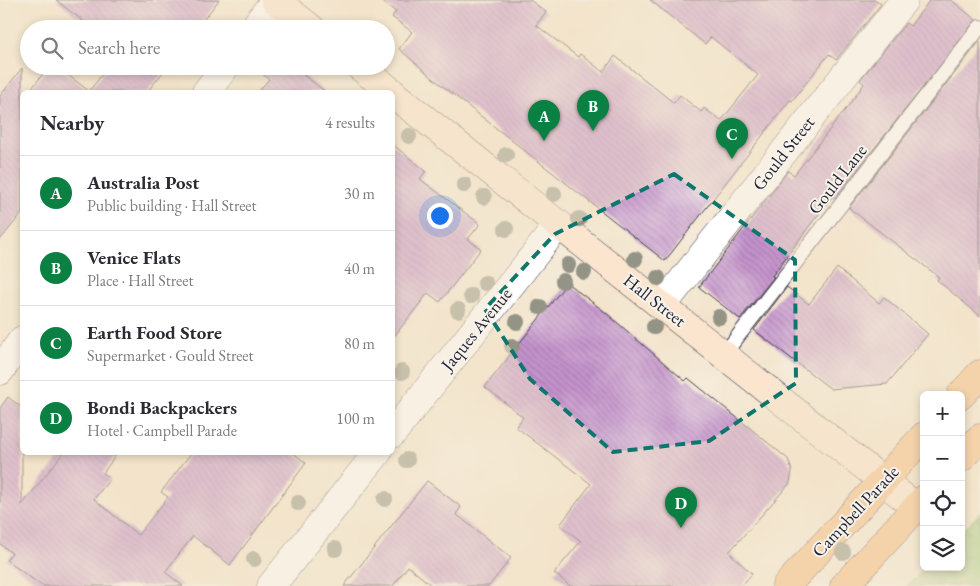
<!DOCTYPE html>
<meta charset="utf-8">
<style>
body{margin:0;font-family:"EB Garamond",serif;background:#f2f2f3;color:#2b2b33}
.controls{position:absolute;right:15px;bottom:15px;display:grid;overflow:hidden;border-radius:8px;box-shadow:0 2px 8px #0003}
.controls button{width:45px;height:45px;display:grid;place-items:center;padding:0;border:0;border-bottom:1px solid #e1e1e2;background:#fff;color:#2b2b33;font:25px sans-serif}
.you{position:absolute;left:439px;top:215px;width:18px;height:18px;margin:-12px;border:4px solid #fff;border-radius:50%;background:#1a73e8;box-shadow:0 0 0 8px #1a73e833}
.badge{display:grid;place-items:center;width:32px;height:32px;border-radius:50%;background:#0b8043;color:#fff;font-size:16px;font-weight:700}
.pin{position:absolute;translate:-50% -41px;filter:drop-shadow(0 1px 2px #0008)}
.pin::after{content:'';position:absolute;top:26px;width:18px;height:15px;background:inherit;clip-path:polygon(0 0,100% 0,50% 100%)}
.list{margin:0;padding:0;list-style:none}
h2{display:flex;justify-content:space-between;align-items:center;height:65px;margin:0;padding:0 20px;font-size:21px}
h2 small{font-size:16px;font-weight:400;color:#7c7c81}
.list li{display:grid;grid-template-columns:32px 1fr auto;gap:15px;align-items:center;box-sizing:border-box;height:75px;padding:0 20px;border-top:1px solid #e1e1e2}
.list b{display:block;font-size:19px;white-space:nowrap}
.list p{margin:0;font-size:16px;white-space:nowrap;color:#7c7c81}
.list em{font-size:16px;font-style:normal;color:#7c7c81}
.icon{flex:none;width:28px;height:28px;fill:none;stroke:currentColor;stroke-width:2;stroke-linecap:round;stroke-linejoin:round}
.map{position:relative;flex:none;width:980px;height:586px;overflow:hidden}
.search{position:absolute;background:#fff;box-shadow:0 2px 8px #0003;left:20px;top:20px;width:375px;height:55px;display:flex;align-items:center;gap:12px;box-sizing:border-box;padding:0 18px;border-radius:28px;color:#7c7c81;font-size:19px}
.panel{position:absolute;background:#fff;box-shadow:0 2px 8px #0003;left:20px;top:90px;width:375px;height:365px;border-radius:8px}
.map>svg:first-child{display:block}
.grass{fill:url(#grass-tufts);stroke:#5d765a}
.building{fill:url(#building-back-hatch)}
.lines{fill:none;stroke-linecap:round;stroke-linejoin:round}
.lane-casing{stroke:#413f50;stroke-width:16}
.street-casing{stroke:#413f50;stroke-width:29}
.secondary-casing{stroke:#413f50;stroke-width:29}
.primary-casing{stroke:#413f50;stroke-width:29}
.lane{stroke:#fff;stroke-width:14}
.street{stroke:#fff;stroke-width:28}
.secondary{stroke:#fbe5cf;stroke-width:28}
.primary{stroke:#f6be86;stroke-width:28}
.tree{fill:#939486}
.marked{fill:none;stroke:#0f766e;stroke-width:4;stroke-dasharray:10 6;stroke-linejoin:round}
.labels{text-anchor:middle;dominant-baseline:central;stroke-width:4;stroke-linejoin:round;paint-order:stroke}
.street-label{font-size:18px;fill:#22223b;stroke:#f7f3e8}
</style>
<div class="map">
<svg width="980" height="586" viewBox="0 0 980 586">
<defs>
<pattern id="grass-tufts" width="24" height="20" patternUnits="userSpaceOnUse" patternTransform="scale(1.25)"><rect width="24" height="20" fill="#98c979"/><path d="M3 7l-1-3M5 7V3M7 7l1-3M15 17l-1-3M17 17v-4M19 17l1-3" fill="none" stroke="#83ac6a"/></pattern>
<pattern id="building-back-hatch" width="6" height="6" patternUnits="userSpaceOnUse" patternTransform="scale(1.25)"><rect width="6" height="6" fill="#c593cd"/><path d="M-1 5l2 2M0 0l6 6M5-1l2 2" fill="none" stroke="#a078a8"/></pattern>
</defs>
<rect width="100%" height="100%" fill="#f7f3e8"/>
<filter id="ink" filterUnits="userSpaceOnUse"><feTurbulence type="fractalNoise" baseFrequency=".02" numOctaves="2"/><feDisplacementMap in="SourceGraphic" scale="10" xChannelSelector="R" yChannelSelector="G"/><feConvolveMatrix kernelMatrix="1 2 1 2 8 2 1 2 1" color-interpolation-filters="sRGB"/></filter>
<filter id="wash" filterUnits="userSpaceOnUse"><feTurbulence type="fractalNoise" baseFrequency=".0096" numOctaves="4" result="noise"/><feDisplacementMap in="SourceGraphic" scale="20" xChannelSelector="R" yChannelSelector="G"/><feGaussianBlur stdDeviation="1.12" result="paint"/><feColorMatrix in="noise" values="0 0 0 0 0 0 0 0 0 0 0 0 0 0 0 0 0 1.4 0 .05"/><feComposite in="paint" operator="in"/></filter>
<g filter="url(#wash)">
<rect width="100%" height="100%" fill="#f3e3ca"/>
<polygon class="grass" points="980,513 980,586 907,586 926,567 961,567 961,532"/>
<g id="blocks">
<g class="building">
<polygon points="56,0 219,0 196,29 93,29"/>
<polygon points="380,0 530,0 546,12 536,25 578,57 580,54 603,72 615,56 674,103 680,95 701,112 704,108 721,121 758,75 711,37 705,44 650,0 876,0 881,4 836,60 829,54 792,101 790,100 665,261 440,84 399,49 412,32 392,17 396,12"/>
<polygon points="930,0 951,0 976,20 835,198 833,196 807,229 772,276 774,277 740,319 699,287 788,171 794,175 849,105 864,84 860,80 906,23 910,26"/>
<polygon points="980,41 980,316 937,280 939,277 849,208"/>
<polygon points="49,66 56,66 89,91 109,66 168,66 147,92 29,92"/>
<polygon points="252,66 292,66 326,92 258,92 269,79"/>
<polygon points="22,68 22,213 0,240 0,96"/>
<polygon points="392,144 426,171 420,179 480,224 468,239 481,249 440,302 428,293 392,339"/>
<polygon points="837,268 879,303 884,297 928,334 887,384 831,389 754,330 787,287 809,304"/>
<polygon points="567,283 605,312 685,381 688,378 788,459 792,471 790,483 729,552 752,574 741,586 570,586 554,573 581,541 560,525 591,484 516,427 523,417 485,387"/>
<polygon points="8,397 22,408 22,505 64,452 118,452 103,473 110,479 94,499 138,535 168,497 161,492 192,452 292,452 306,463 230,565 193,536 165,572 183,586 42,586 6,560 12,553 0,544 0,408"/>
<polygon points="427,481 461,507 456,514 511,558 489,586 432,586 408,566 393,586 344,586"/>
</g>
</g>
</g>
<g filter="url(#ink)">
<use href="#blocks" fill-opacity="0" stroke="#413f50" stroke-width="1"/>
<g class="lines">
<g class="lane-casing">
<polyline id="lane" points="724,354 980,27"/>
</g>
<g class="street-casing">
<g id="street">
<polyline points="253,29 275,0"/>
<polyline points="206,92 226,66"/>
<polyline points="662,306 904,0"/>
<polyline points="0,371 22,340"/>
<polyline points="392,434 559,224"/>
<polyline points="271,586 378,452"/>
</g>
</g>
<g class="secondary-casing">
<g id="secondary">
<polyline points="275,0 312,29"/>
<polyline points="359,66 392,92"/>
<polyline points="392,93 916,507"/>
</g>
</g>
<g class="primary-casing">
<g id="primary">
<polyline points="961,395 980,374"/>
<polyline points="961,458 980,438"/>
<polyline points="786,586 924,436"/>
<polyline points="844,586 924,499"/>
</g>
</g>
<use href="#lane" class="lane"/>
<use href="#street" class="street"/>
<use href="#secondary" class="secondary"/>
<use href="#primary" class="primary"/>
</g>
<g class="tree">
<circle cx="409" cy="136" r="8"/>
<circle cx="506" cy="155" r="8"/>
<circle cx="464" cy="185" r="8"/>
<circle cx="554" cy="194" r="8"/>
<circle cx="484" cy="197" r="8"/>
<circle cx="579" cy="219" r="8"/>
<circle cx="506" cy="229" r="8"/>
<circle cx="635" cy="259" r="8"/>
<circle cx="568" cy="265" r="8"/>
<circle cx="584" cy="272" r="8"/>
<circle cx="658" cy="278" r="8"/>
<circle cx="563" cy="281" r="8"/>
<circle cx="485" cy="283" r="8"/>
<circle cx="471" cy="296" r="8"/>
<circle cx="540" cy="307" r="8"/>
<circle cx="458" cy="310" r="8"/>
<circle cx="719" cy="317" r="8"/>
<circle cx="517" cy="322" r="8"/>
<circle cx="654" cy="327" r="8"/>
<circle cx="512" cy="346" r="8"/>
<circle cx="402" cy="372" r="8"/>
<circle cx="407" cy="460" r="8"/>
<circle cx="385" cy="499" r="8"/>
<circle cx="298" cy="503" r="8"/>
<circle cx="335" cy="549" r="8"/>
<circle cx="843" cy="552" r="8"/>
<circle cx="254" cy="559" r="8"/>
</g>
</g>
<path d="M0 0H980V586H0ZM 674,174 L 795,260 L 796,383 L 709,441 L 613,452 L 530,379 L 485,309 L 555,234 Z" fill="#f3e3ca" fill-opacity=".55" fill-rule="evenodd"/>
<path class="marked" d="M 674,174 L 795,260 L 796,383 L 709,441 L 613,452 L 530,379 L 485,309 L 555,234 Z"/>
<g class="labels">
<g class="street-label">
<text transform="translate(783 153) rotate(-52)">Gould Street</text>
<text transform="translate(837 179) rotate(-52)">Gould Lane</text>
<text transform="translate(655 300) rotate(38)">Hall Street</text>
<text transform="translate(476 329) rotate(-51)">Jaques Avenue</text>
<text transform="translate(855 511) rotate(-47)">Campbell Parade</text>
</g>
</g>
</svg>
<div class="controls">
<button>+</button>
<button>−</button>
<button><svg class="icon" aria-label="locate" viewBox="0 0 24 24"><circle cx="12" cy="12" r="6"/><path d="M12 2v4M12 18v4M2 12h4M18 12h4"/></svg></button>
<button><svg class="icon" aria-label="layers" viewBox="0 0 24 24"><path d="M12 4l9 5-9 5-9-5zM3 14l9 5 9-5"/></svg></button>
</div>
<div class="you"></div>
<div class="pin badge" style="left:544px;top:141px">A</div>
<div class="pin badge" style="left:593px;top:131px">B</div>
<div class="pin badge" style="left:732px;top:159px">C</div>
<div class="pin badge" style="left:681px;top:528px">D</div>
<div class="search"><svg class="icon" aria-label="search" viewBox="0 0 24 24"><circle cx="10" cy="10" r="6"/><path d="M15 15l6 6"/></svg>Search here</div>
<section class="panel">
<h2>Nearby<small>4 results</small></h2>
<ul class="list">
<li><span class="badge">A</span><div><b>Australia Post</b><p>Public building · Hall Street</p></div><em>30 m</em></li>
<li><span class="badge">B</span><div><b>Venice Flats</b><p>Place · Hall Street</p></div><em>40 m</em></li>
<li><span class="badge">C</span><div><b>Earth Food Store</b><p>Supermarket · Gould Street</p></div><em>80 m</em></li>
<li><span class="badge">D</span><div><b>Bondi Backpackers</b><p>Hotel · Campbell Parade</p></div><em>100 m</em></li>
</ul>
</section>
</div>
